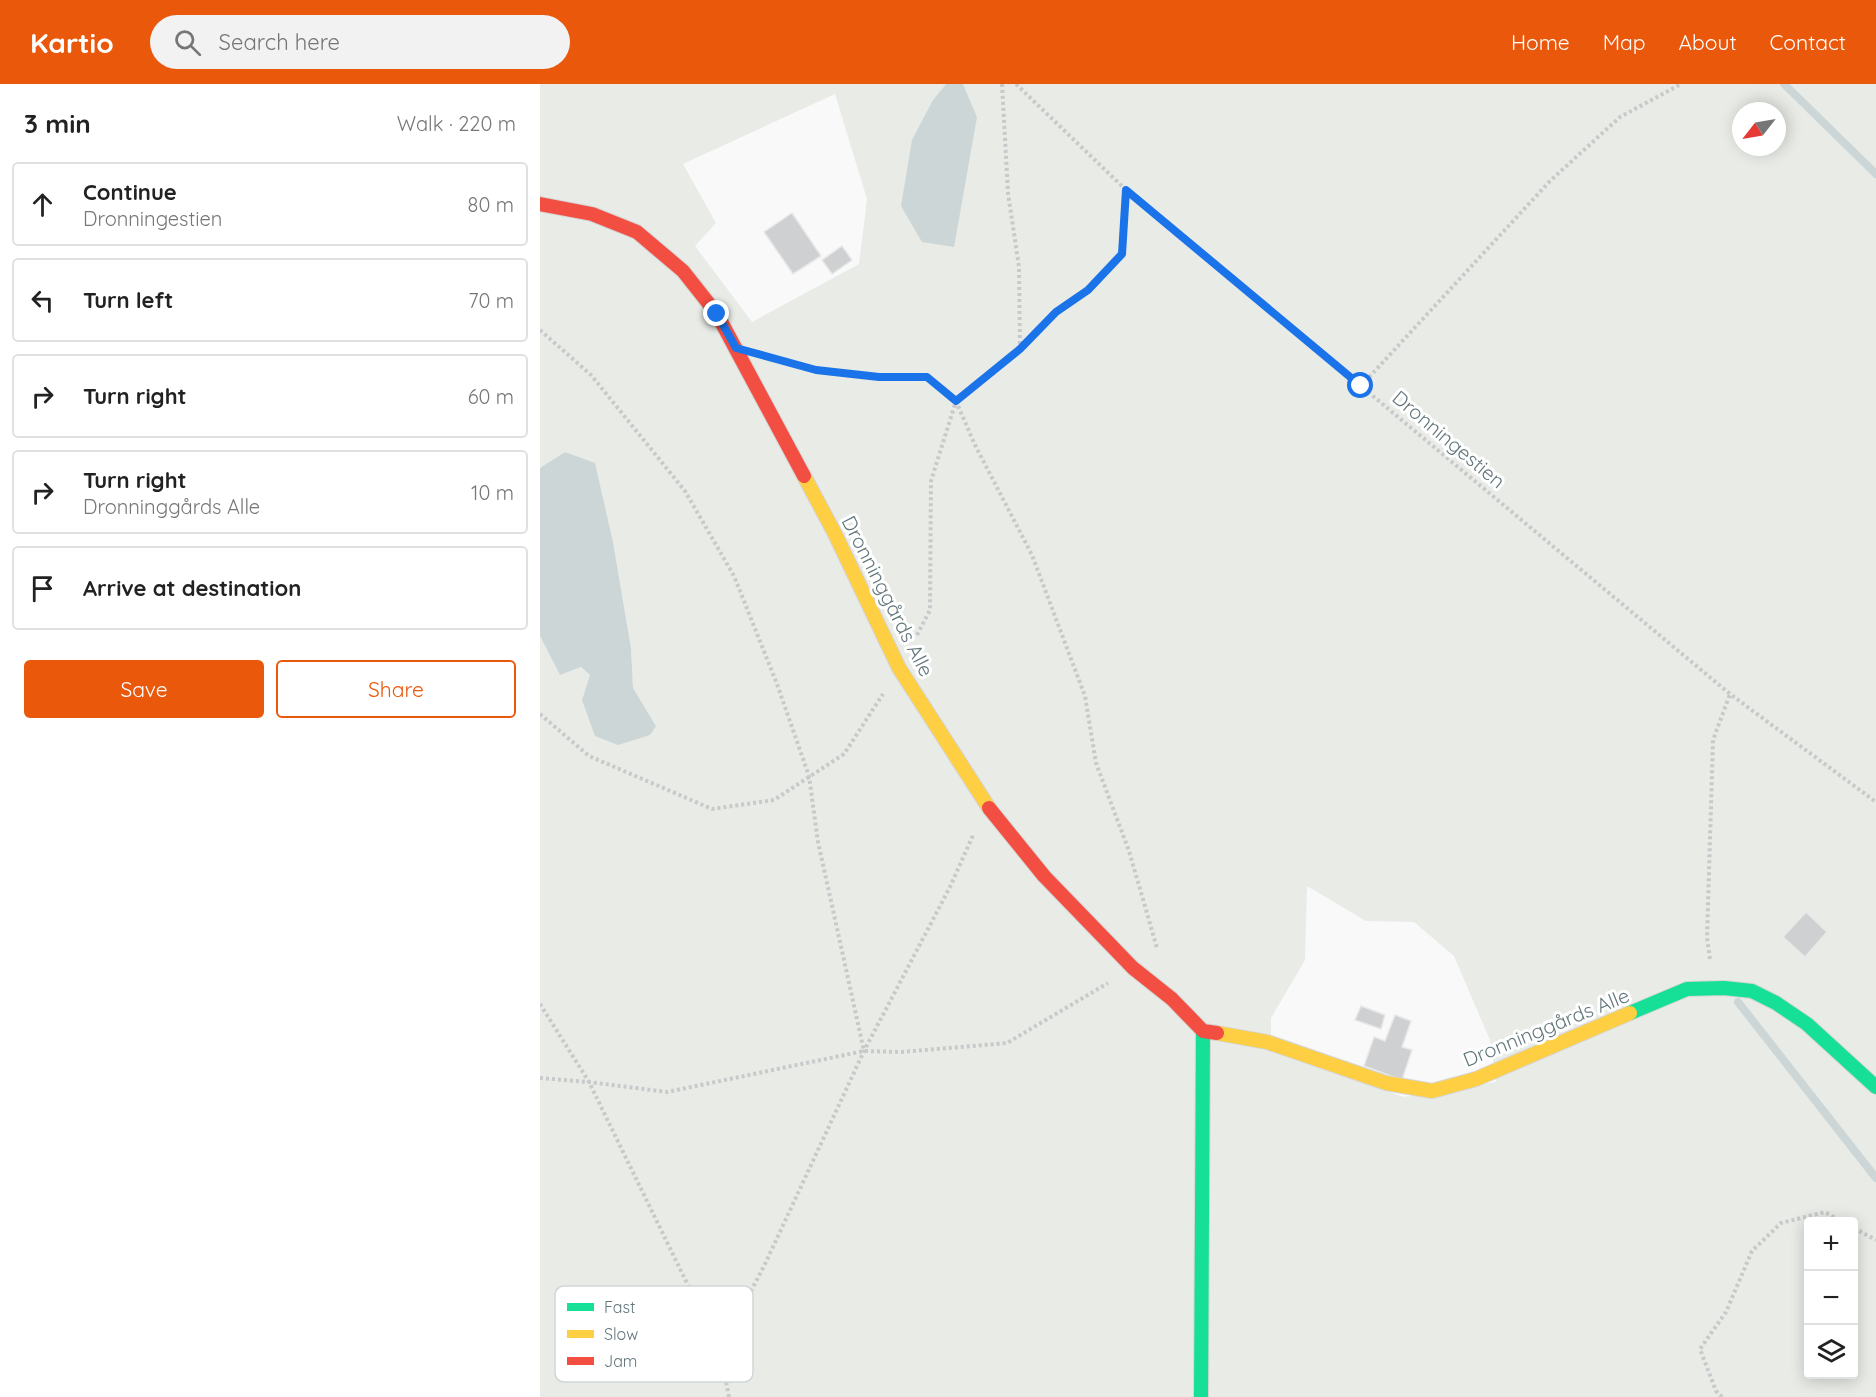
<!DOCTYPE html>
<meta charset="utf-8">
<style>
body{margin:0;font-family:Quicksand,sans-serif;background:#f2f2f2;color:#222}
.controls{position:absolute;right:18px;bottom:18px;display:grid;overflow:hidden;border-radius:6px;box-shadow:0 3px 15px #0003}
.controls button{width:54px;height:54px;display:grid;place-items:center;padding:0;border:0;border-bottom:2px solid #e0e0e0;background:#fff;color:#222;font:30px sans-serif}
.compass{position:absolute;left:1192px;top:18px;width:54px;height:54px;border-radius:50%;background:#fff;box-shadow:0 3px 15px #0003;rotate:239deg}
.stop{position:absolute;width:18px;height:18px;margin:-14px;border:4px solid #1a73e8;border-radius:50%;background:#fff}
.stop.end{background:#1a73e8;border-color:#fff;box-shadow:0 2px 6px #0008}
.list{margin:0;padding:0;list-style:none}
h2{display:flex;justify-content:space-between;align-items:center;height:78px;margin:0;padding:0 24px;font-size:26px}
h2 small{font-size:20px;font-weight:400;color:#767676}
.list li{display:grid;grid-template-columns:39px 1fr auto;gap:18px;align-items:center;box-sizing:border-box;height:84px;margin:0 12px 12px;padding:0 12px;border:2px solid #e0e0e0;border-radius:6px}
.list b{display:block;font-size:22px;white-space:nowrap}
.list p{margin:0;font-size:20px;white-space:nowrap;color:#767676}
.list em{font-size:20px;font-style:normal;color:#767676}
.actions{display:flex;gap:12px;padding:18px 24px}
.actions a{flex:1;padding:14px 0;border:2px solid #ea580c;border-radius:6px;text-align:center;font-size:21px;color:#ea580c}
.actions .main{background:#ea580c;color:#fff}
.icon{flex:none;width:33px;height:33px;fill:none;stroke:currentColor;stroke-width:2;stroke-linecap:round;stroke-linejoin:round}
.map{position:relative;flex:none;width:1336px;height:1313px;overflow:hidden}
header{display:flex;align-items:center;gap:36px;box-sizing:border-box;height:84px;padding:0 30px;background:#ea580c;color:#fff}
header strong{font-size:28px}
nav{display:flex;gap:33px;margin-inline-start:auto;font-size:21px}
.search{width:420px;height:54px;background:#f2f2f2;display:flex;align-items:center;gap:15px;box-sizing:border-box;padding:0 21px;border-radius:33px;color:#767676;font-size:22px}
main{display:flex}
aside{flex:1;background:#fff}
.map>svg:first-child{display:block}
.green{fill:#e8ebe6;fill-rule:evenodd}
.water{fill:#ccd6d7}
.lines{fill:none;stroke-linecap:round;stroke-linejoin:round}
.stream{stroke:#ccd6d7;stroke-width:8}
.building{fill:#ced0d1;stroke:#e8e8e8;stroke-width:1.5}
.fast-casing{stroke:#d4d5d6;stroke-width:16}
.slow-casing{stroke:#d4d5d6;stroke-width:16}
.jam-casing{stroke:#d4d5d6;stroke-width:16}
.path{stroke:#c8c9ca;stroke-width:4;stroke-dasharray:3 3;stroke-linecap:butt}
.fast{stroke:#16e098;stroke-width:14}
.slow{stroke:#ffcf43;stroke-width:14}
.jam{stroke:#f24e42;stroke-width:14}
.route{stroke:#1a73e8;stroke-width:8}
.labels{text-anchor:middle;dominant-baseline:central;stroke-width:6;stroke-linejoin:round;paint-order:stroke}
.street-label{font-size:20px;fill:#62767b;stroke:#fff}
.key{fill:#fff;stroke:#d0d6d7;stroke-width:1.5}
.key-label{font-size:16px;fill:#62767b}
</style>
<header>
<strong>Kartio</strong>
<div class="search"><svg class="icon" aria-label="search" viewBox="0 0 24 24"><circle cx="10" cy="10" r="6"/><path d="M15 15l6 6"/></svg>Search here</div>
<nav><a>Home</a><a>Map</a><a>About</a><a>Contact</a></nav>
</header>
<main>
<aside>
<h2>3 min<small>Walk · 220 m</small></h2>
<ul class="list">
<li><svg class="icon" aria-label="ahead" viewBox="0 0 24 24"><path d="M12 20V5M6 11l6-6 6 6"/></svg><div><b>Continue</b><p>Dronningestien</p></div><em>80 m</em></li>
<li><svg class="icon" aria-label="left" viewBox="0 0 24 24"><path d="M17 20v-9H6M10 6l-5 5 5 5"/></svg><div><b>Turn left</b></div><em>70 m</em></li>
<li><svg class="icon" aria-label="right" viewBox="0 0 24 24"><path d="M7 20v-9h11M14 6l5 5-5 5"/></svg><div><b>Turn right</b></div><em>60 m</em></li>
<li><svg class="icon" aria-label="right" viewBox="0 0 24 24"><path d="M7 20v-9h11M14 6l5 5-5 5"/></svg><div><b>Turn right</b><p>Dronninggårds Alle</p></div><em>10 m</em></li>
<li><svg class="icon" aria-label="arrive" viewBox="0 0 24 24"><path d="M6 21V4h12l-3 4 3 4H6"/></svg><div><b>Arrive at destination</b></div></li>
</ul>
<div class="actions"><a class="main">Save</a><a>Share</a></div>
</aside>
<div class="map">
<svg width="1336" height="1313" viewBox="0 0 1336 1313">
<rect width="100%" height="100%" fill="#f9f9f9"/>
<path class="green" d="M 0,0 L 406,0 L 393,16 L 437,33 L 423,0 L 1336,0 L 1336,1313 L 0,1313 L 0,552 L 20,591 L 41,583 L 50,591 L 42,616 L 116,642 L 93,604 L 91,564 L 73,458 L 55,380 L 25,368 L 0,384 ZM 295,10 L 327,115 L 319,180 L 212,238 L 155,162 L 176,139 L 143,80 ZM 1201,27 L 1237,27 L 1237,63 L 1201,63 ZM 767,802 L 826,837 L 874,838 L 914,872 L 950,956 L 956,998 L 864,1013 L 731,968 L 731,934 L 765,876 ZM 1268,1138 L 1314,1138 L 1314,1290 L 1268,1290 Z"/>
<g class="water">
<polygon points="406,0 423,0 437,33 414,163 382,158 361,122 372,56 393,16"/>
<polygon points="25,368 55,379 73,458 91,564 93,604 116,642 110,651 78,661 55,652 42,616 50,591 41,583 20,591 0,552 0,384"/>
</g>
<g class="lines">
<g class="stream">
<polyline points="1244,0 1336,90"/>
<polyline points="1198,918 1336,1094"/>
</g>
</g>
<g class="building">
<polygon points="252,129 281,172 253,190 224,148"/>
<polygon points="302,162 312,176 292,190 282,176"/>
<polygon points="1266,828 1287,848 1265,873 1243,853"/>
<polygon points="821,922 845,931 841,945 815,936"/>
<polygon points="855,931 871,937 862,963 872,966 862,996 824,982 834,953 845,957"/>
</g>
<g class="lines">
<g class="fast-casing">
<g id="fast">
<polyline points="1090,929 1147,905 1184,904 1212,907 1236,919 1267,940 1336,1003"/>
<polyline points="661,1313 663,947"/>
</g>
</g>
<g class="slow-casing">
<g id="slow">
<polyline points="264,392 294,448 359,584 449,724"/>
<polyline points="677,949 727,958 846,999 892,1007 936,995 1090,929"/>
</g>
</g>
<g class="jam-casing">
<g id="jam">
<polyline points="0,120 52,130 97,148 143,187 177,230 264,392"/>
<polyline points="449,724 504,792 593,884 632,915 663,947 677,949"/>
</g>
</g>
<g class="path">
<polyline points="462,0 468,109 479,183 480,265"/>
<polyline points="476,0 586,106 1190,610 1336,718"/>
<polyline points="0,246 51,291 145,407 194,492 237,600 269,692 278,758 324,967"/>
<polyline points="234,275 276,287 339,293 387,293 416,317 435,361 492,471 545,612 556,679 589,767 617,864"/>
<polyline points="821,302 1010,97 1080,33 1141,0"/>
<polyline points="377,551 390,526 391,397 416,317 480,265 516,228 548,206 582,170 586,107"/>
<polyline points="0,630 49,672 172,725 234,716 304,670 343,610"/>
<polyline points="1170,875 1167,854 1173,656 1190,610"/>
<polyline points="0,920 49,998 180,1267"/>
<polyline points="0,994 49,998 127,1008 324,967 362,968 467,959 568,899"/>
<polyline points="1314,1144 1336,1156"/>
<polyline points="189,1313 180,1267 225,1180 324,967 410,803 434,749"/>
<polyline points="1182,1313 1176,1307 1160,1265 1186,1228 1212,1167 1241,1139 1285,1128 1302,1138"/>
</g>
<use href="#fast" class="fast"/>
<use href="#slow" class="slow"/>
<use href="#jam" class="jam"/>
</g>
<g class="lines">
<polyline class="route" points="177,230 196,264 276,286 339,293 387,293 416,317 480,265 516,228 548,206 582,170 586,106 821,302"/>
</g>
<g class="labels">
<g class="street-label">
<text transform="translate(909 355) rotate(40)">Dronningestien</text>
<text transform="translate(348 512) rotate(63)">Dronninggårds Alle</text>
<text transform="translate(1006 943) rotate(-22)">Dronninggårds Alle</text>
</g>
</g>
<rect x="15" y="1202" width="198" height="96" rx="9" class="key"/>
<rect x="27" y="1219" width="27" height="8" fill="#16e098"/>
<rect x="27" y="1246" width="27" height="8" fill="#ffcf43"/>
<rect x="27" y="1273" width="27" height="8" fill="#f24e42"/>
<g class="key-label">
<text x="64" y="1229">Fast</text>
<text x="64" y="1256">Slow</text>
<text x="64" y="1283">Jam</text>
</g>
</svg>
<div class="controls">
<button>+</button>
<button>−</button>
<button><svg class="icon" aria-label="layers" viewBox="0 0 24 24"><path d="M12 4l9 5-9 5-9-5zM3 14l9 5 9-5"/></svg></button>
</div>
<svg class="compass" viewBox="-18 -18 36 36"><path d="M0-13l5 13h-10z" fill="#e53935"/><path d="M0 13l5-13h-10z" fill="#767676"/></svg>
<div class="stop" style="left:821px;top:302px"></div>
<div class="stop end" style="left:177px;top:230px"></div>
</div>
</main>
